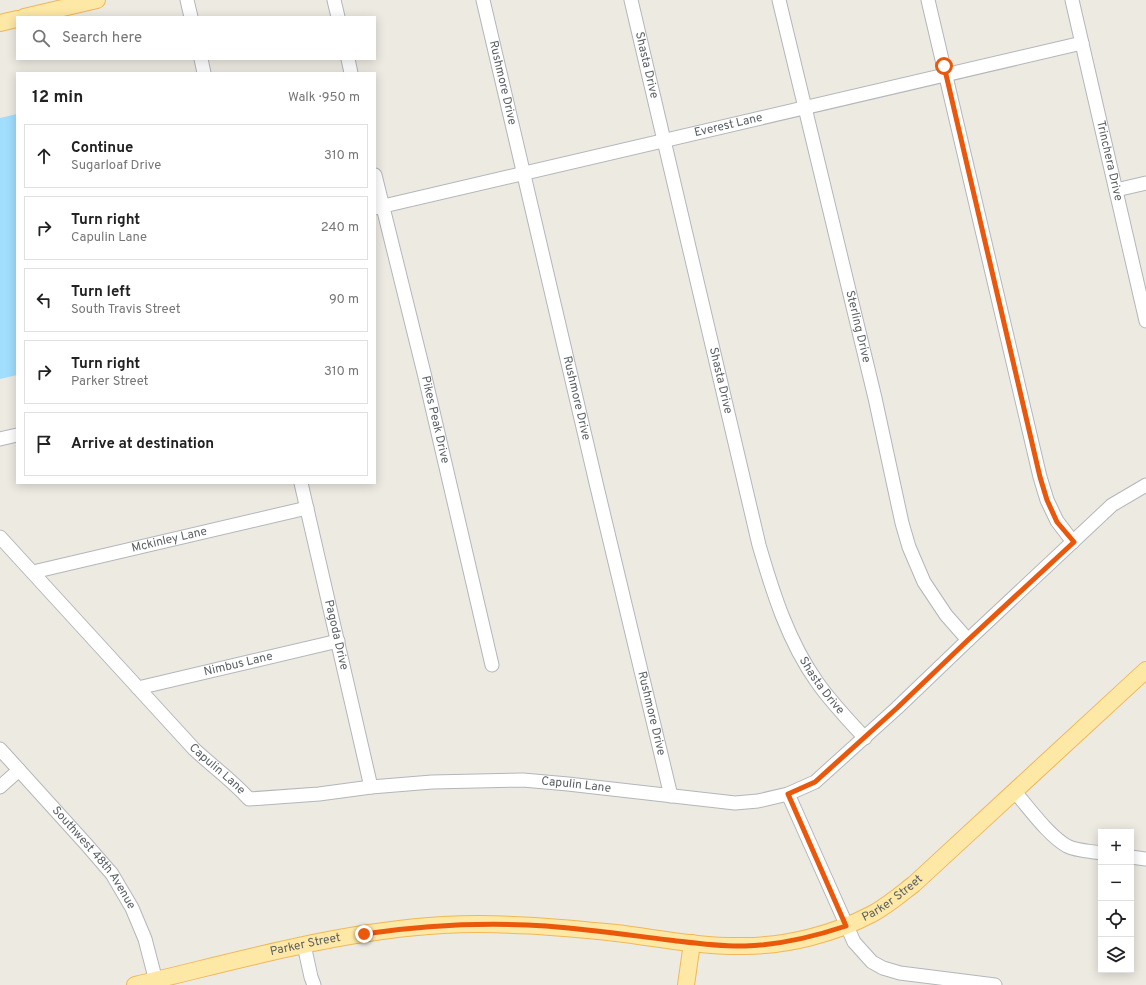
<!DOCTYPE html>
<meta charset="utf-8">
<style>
body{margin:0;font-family:Overpass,sans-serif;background:#f6f6f6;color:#222}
.controls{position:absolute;right:12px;bottom:12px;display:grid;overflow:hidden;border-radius:0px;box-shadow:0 2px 10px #0003}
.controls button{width:36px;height:36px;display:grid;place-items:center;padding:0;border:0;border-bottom:1px solid #e0e0e0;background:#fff;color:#222;font:20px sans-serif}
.stop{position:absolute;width:12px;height:12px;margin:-9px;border:3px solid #ea580c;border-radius:50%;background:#fff}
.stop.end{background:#ea580c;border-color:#fff;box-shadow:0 1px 4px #0008}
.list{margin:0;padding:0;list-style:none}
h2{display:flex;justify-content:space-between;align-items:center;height:52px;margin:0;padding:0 16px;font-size:17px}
h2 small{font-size:13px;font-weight:400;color:#767676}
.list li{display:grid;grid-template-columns:26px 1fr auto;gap:12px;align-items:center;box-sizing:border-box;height:64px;margin:0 8px 8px;padding:0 8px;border:1px solid #e0e0e0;border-radius:0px}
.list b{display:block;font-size:15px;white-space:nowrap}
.list p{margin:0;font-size:13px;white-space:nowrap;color:#767676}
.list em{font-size:13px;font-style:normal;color:#767676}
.icon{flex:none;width:22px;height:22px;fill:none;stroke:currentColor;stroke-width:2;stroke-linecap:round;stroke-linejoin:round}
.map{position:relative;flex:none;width:1146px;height:985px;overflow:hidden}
.search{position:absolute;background:#fff;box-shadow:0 2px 10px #0003;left:16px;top:16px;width:360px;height:44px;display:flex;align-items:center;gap:10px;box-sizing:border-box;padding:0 14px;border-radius:0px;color:#767676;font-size:15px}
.panel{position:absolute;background:#fff;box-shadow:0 2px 10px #0003;left:16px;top:72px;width:360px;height:412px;border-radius:0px}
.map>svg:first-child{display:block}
.water{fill:#a1defe}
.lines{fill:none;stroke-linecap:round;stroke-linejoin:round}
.minor-casing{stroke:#b3b6ba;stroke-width:15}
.major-casing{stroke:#f0b758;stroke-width:18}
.minor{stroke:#fff;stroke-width:13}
.major{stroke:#fee8a6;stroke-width:16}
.route{stroke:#ea580c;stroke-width:5}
.labels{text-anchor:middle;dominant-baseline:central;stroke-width:3;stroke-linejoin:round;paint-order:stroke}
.street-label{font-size:12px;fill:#5a5f63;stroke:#fff}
</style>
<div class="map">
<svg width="1146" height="985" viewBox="0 0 1146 985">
<rect width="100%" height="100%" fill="#edeae2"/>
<polygon class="water" points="17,114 17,375 0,379 0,118"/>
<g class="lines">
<g class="minor-casing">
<g id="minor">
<polyline points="187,0 191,17"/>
<polyline points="334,0 338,17"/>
<path id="s1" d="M 483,0 L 597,487 L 671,796"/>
<path id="s2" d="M 631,0 L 759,545 C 773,593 788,641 817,682 C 831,702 848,720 865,738"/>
<path id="s3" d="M 779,0 L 875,398 L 902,523 L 909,547 L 924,582 L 946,615 L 968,640"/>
<polyline points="928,0 1040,477 1047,500 1057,521 1073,542"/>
<path id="s4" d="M 1072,0 L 1146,321"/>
<polyline points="201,59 204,73"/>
<polyline points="348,59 351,73"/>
<path id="s5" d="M 375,175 L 425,377 L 492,665"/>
<polyline points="1116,190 1146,183"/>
<path id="s6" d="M 375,208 L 1082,43"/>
<polyline points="0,439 17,435"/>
<path id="s7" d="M 301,483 L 371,787"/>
<path id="s8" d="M 0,537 L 194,749 C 212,766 232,780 249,799 L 319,794 L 371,787 L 432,782 L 523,780 L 568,784 L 735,803 L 758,801 L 788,794 L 815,782 L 897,708 L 968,640 L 1112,505 L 1146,485"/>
<path id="s9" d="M 33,572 L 307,508"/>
<path id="s10" d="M 138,688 L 338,641"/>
<path id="s11" d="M 0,749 L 86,844 L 112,874 L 132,908 L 145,939 L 157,985"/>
<polyline points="0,787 19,770"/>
<path d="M 1015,792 C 1029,808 1049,836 1067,846 C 1077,851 1090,851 1101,853"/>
<polyline points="788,794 854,942 872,962 883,968 900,973 995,985"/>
<polyline points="1131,857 1146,859"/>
<polyline points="304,945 311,977 314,985"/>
</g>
</g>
<g class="major-casing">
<g id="major">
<polyline points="24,17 97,0"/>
<polyline points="0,23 17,19"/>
<path id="s12" d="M 135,985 C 237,961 339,931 443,925 C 501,922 558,927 616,933 C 658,938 701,947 744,946 C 787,946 834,934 872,914 C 887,906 901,894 914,884 L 1146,670"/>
<polyline points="686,985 692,943"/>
</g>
</g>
<use href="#minor" class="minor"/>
<use href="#major" class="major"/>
</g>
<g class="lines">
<path class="route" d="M 364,934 C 425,925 485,922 546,926 C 587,929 628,935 669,940 C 694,943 721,947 745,946 C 780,945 813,937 846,926 L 788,794 L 815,782 L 897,708 L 968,640 L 1074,542 L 1057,522 L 1047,500 L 1040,477 L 944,66"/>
</g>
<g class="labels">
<g class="street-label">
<text stroke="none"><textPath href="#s2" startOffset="67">Shasta Drive</textPath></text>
<text stroke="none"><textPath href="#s1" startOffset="85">Rushmore Drive</textPath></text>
<text stroke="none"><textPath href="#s6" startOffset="363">Everest Lane</textPath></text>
<text stroke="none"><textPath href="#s4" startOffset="165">Trinchera Drive</textPath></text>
<text stroke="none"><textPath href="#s3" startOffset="336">Sterling Drive</textPath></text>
<text stroke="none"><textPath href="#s2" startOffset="391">Shasta Drive</textPath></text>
<text stroke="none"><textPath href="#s1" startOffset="409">Rushmore Drive</textPath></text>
<text stroke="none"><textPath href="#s5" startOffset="252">Pikes Peak Drive</textPath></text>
<text stroke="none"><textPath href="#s9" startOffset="140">Mckinley Lane</textPath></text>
<text stroke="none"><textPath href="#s7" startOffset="156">Pagoda Drive</textPath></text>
<text stroke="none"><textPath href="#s10" startOffset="103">Nimbus Lane</textPath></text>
<text stroke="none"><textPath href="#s2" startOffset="715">Shasta Drive</textPath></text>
<text stroke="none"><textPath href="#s1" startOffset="733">Rushmore Drive</textPath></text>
<text stroke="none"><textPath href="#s8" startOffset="318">Capulin Lane</textPath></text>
<text stroke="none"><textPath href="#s8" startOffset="690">Capulin Lane</textPath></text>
<text stroke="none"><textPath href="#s11" startOffset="144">Southwest 48th Avenue</textPath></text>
<text stroke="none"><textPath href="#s12" startOffset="775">Parker Street</textPath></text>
<text stroke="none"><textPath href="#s12" startOffset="175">Parker Street</textPath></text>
</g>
</g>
</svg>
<div class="controls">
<button>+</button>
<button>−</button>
<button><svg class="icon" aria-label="locate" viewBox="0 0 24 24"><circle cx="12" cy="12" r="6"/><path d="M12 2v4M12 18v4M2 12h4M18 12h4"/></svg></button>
<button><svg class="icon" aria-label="layers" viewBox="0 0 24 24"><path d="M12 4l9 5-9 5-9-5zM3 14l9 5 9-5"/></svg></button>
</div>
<div class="stop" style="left:944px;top:66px"></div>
<div class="stop end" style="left:364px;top:934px"></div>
<div class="search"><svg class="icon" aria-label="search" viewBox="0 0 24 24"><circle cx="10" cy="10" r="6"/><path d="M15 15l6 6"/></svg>Search here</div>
<section class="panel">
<h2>12 min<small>Walk · 950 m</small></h2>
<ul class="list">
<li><svg class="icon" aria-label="ahead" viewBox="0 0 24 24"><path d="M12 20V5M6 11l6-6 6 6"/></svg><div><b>Continue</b><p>Sugarloaf Drive</p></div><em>310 m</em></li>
<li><svg class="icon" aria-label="right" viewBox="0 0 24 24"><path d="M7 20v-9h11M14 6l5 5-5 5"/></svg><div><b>Turn right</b><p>Capulin Lane</p></div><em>240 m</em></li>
<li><svg class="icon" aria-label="left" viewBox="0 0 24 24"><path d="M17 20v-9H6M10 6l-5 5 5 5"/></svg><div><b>Turn left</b><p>South Travis Street</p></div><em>90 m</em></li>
<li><svg class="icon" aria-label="right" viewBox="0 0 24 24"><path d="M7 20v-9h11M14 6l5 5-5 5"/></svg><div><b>Turn right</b><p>Parker Street</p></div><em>310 m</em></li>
<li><svg class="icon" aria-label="arrive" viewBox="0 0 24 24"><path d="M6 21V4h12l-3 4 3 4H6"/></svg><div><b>Arrive at destination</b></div></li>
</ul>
</section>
</div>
